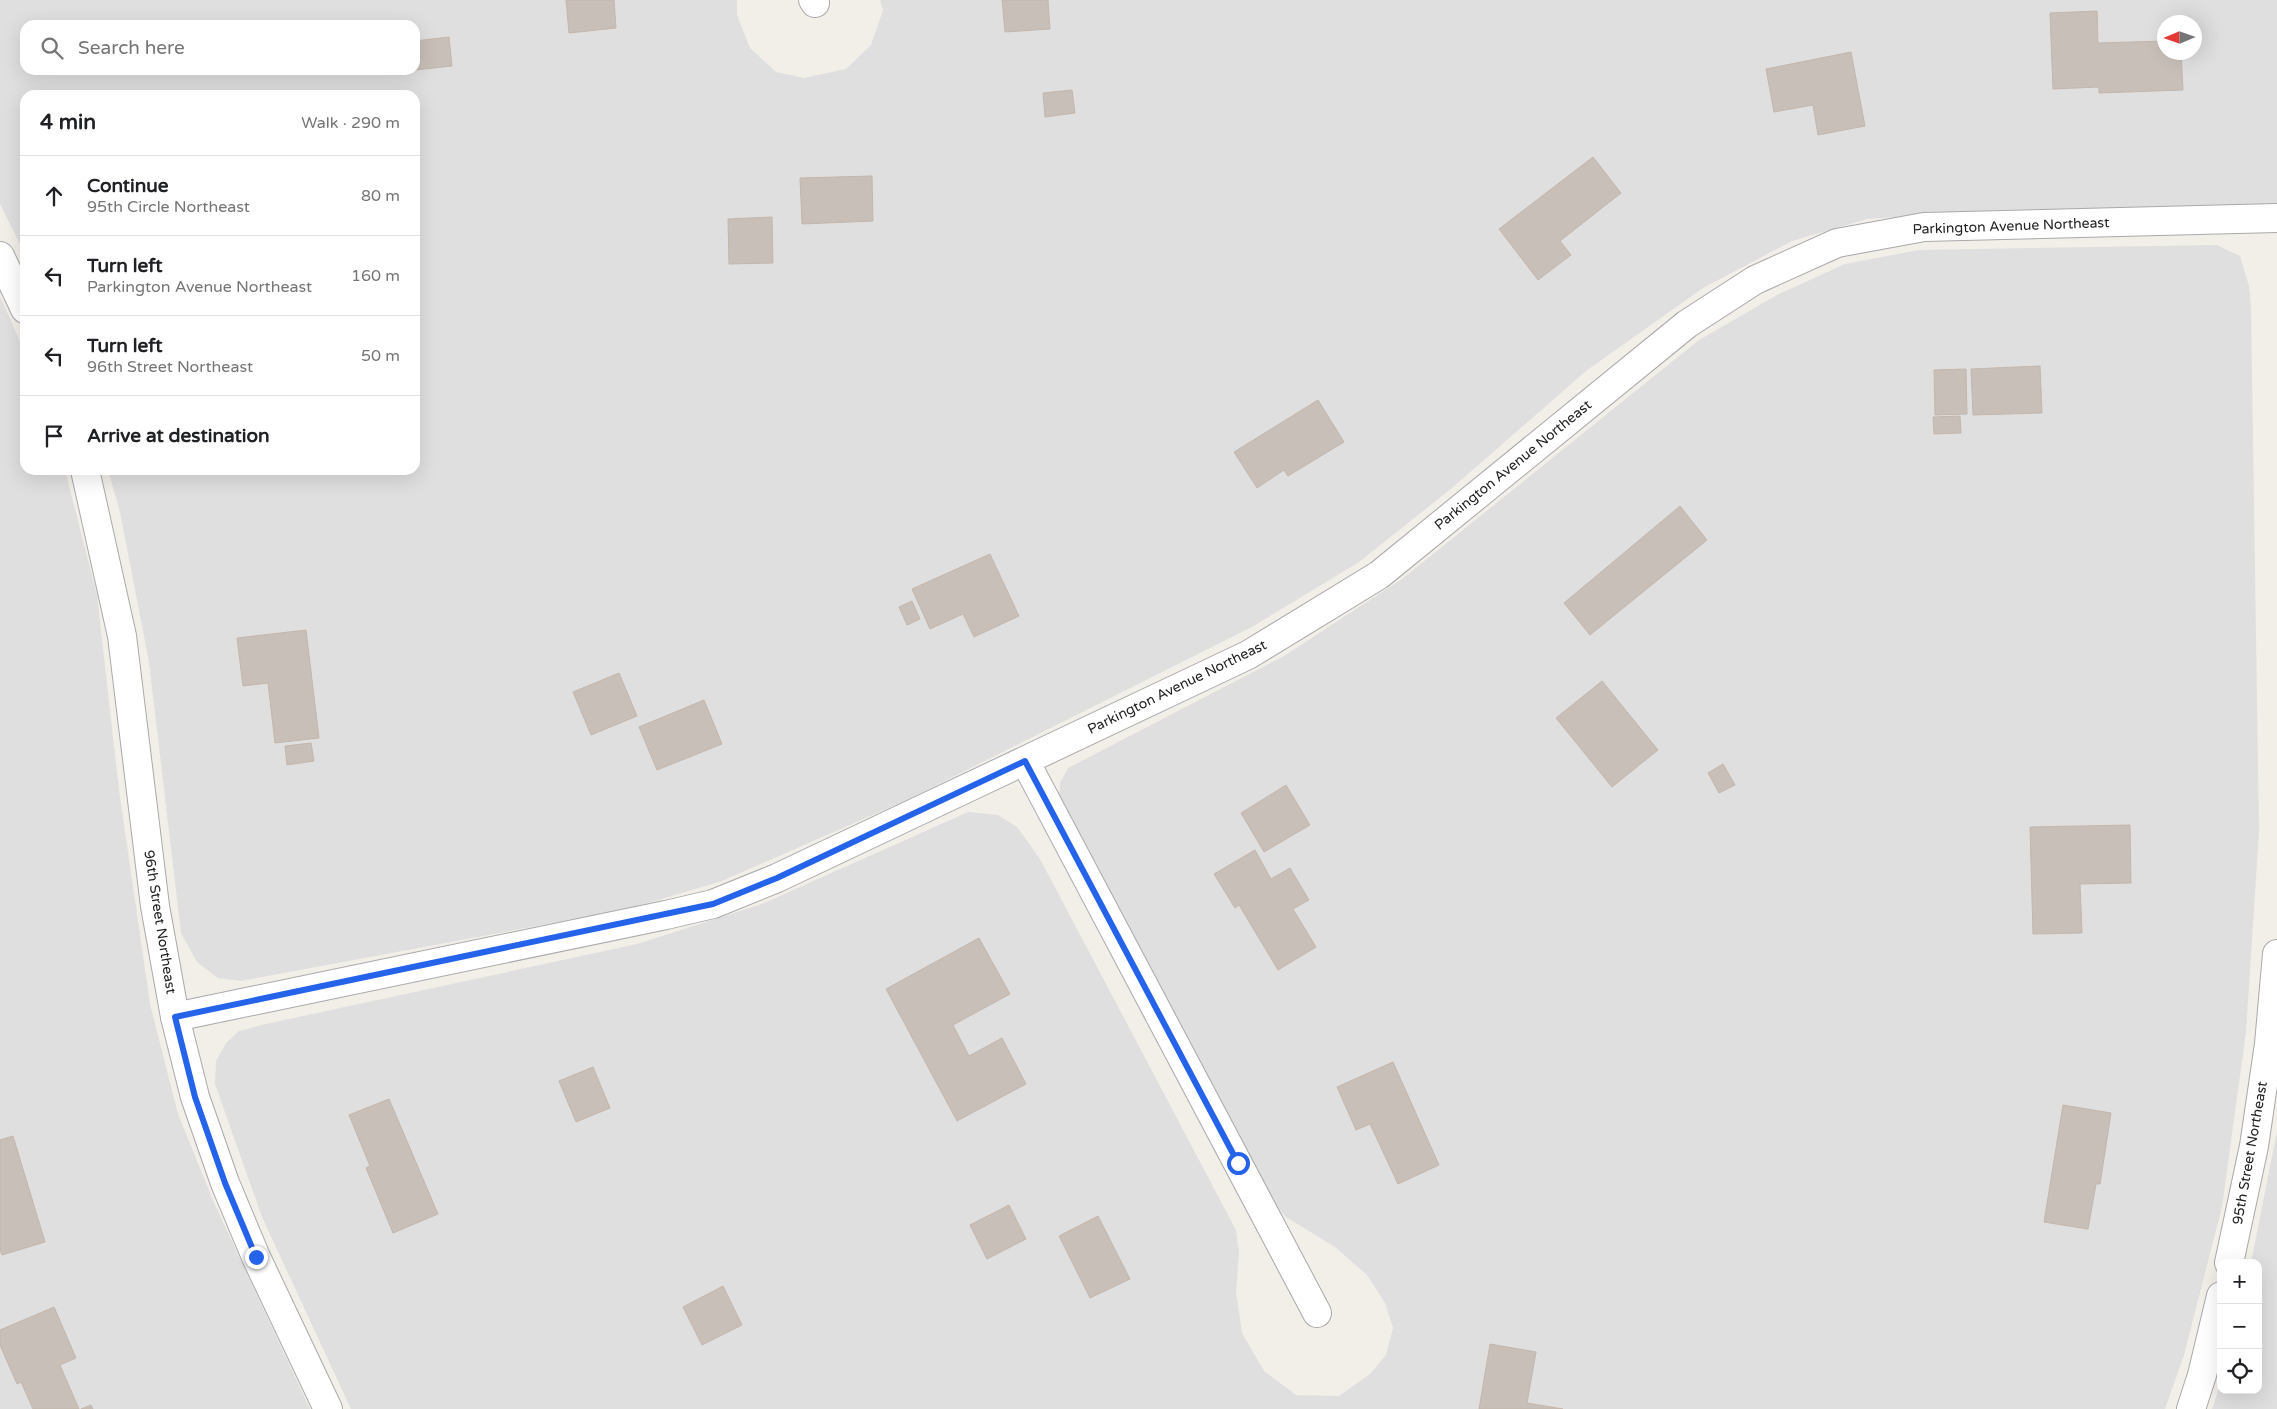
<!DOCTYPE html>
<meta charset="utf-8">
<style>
body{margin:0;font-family:"Varela Round",sans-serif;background:#f6f6f6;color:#202124}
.controls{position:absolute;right:15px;bottom:15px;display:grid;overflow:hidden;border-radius:10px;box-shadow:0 5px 20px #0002}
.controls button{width:45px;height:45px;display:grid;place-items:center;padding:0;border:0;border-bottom:1px solid #e0e0e0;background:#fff;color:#202124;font:25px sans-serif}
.compass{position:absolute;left:2157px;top:15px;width:45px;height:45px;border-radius:50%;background:#fff;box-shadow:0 5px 20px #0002;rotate:268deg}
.stop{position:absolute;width:15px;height:15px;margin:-11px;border:4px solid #2563eb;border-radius:50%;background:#fff}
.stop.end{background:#2563eb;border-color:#fff;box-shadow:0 1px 5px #0008}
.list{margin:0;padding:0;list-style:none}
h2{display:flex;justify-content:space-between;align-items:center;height:65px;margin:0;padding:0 20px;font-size:21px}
h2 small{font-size:16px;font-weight:400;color:#757577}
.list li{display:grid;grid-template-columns:32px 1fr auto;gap:15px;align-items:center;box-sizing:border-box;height:80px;padding:0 20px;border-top:1px solid #e0e0e0}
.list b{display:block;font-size:19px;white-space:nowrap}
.list p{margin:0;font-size:16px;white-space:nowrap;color:#757577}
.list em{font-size:16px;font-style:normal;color:#757577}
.icon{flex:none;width:28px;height:28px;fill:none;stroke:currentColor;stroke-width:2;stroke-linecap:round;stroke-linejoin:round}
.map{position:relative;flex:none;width:2277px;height:1409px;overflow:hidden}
.search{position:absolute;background:#fff;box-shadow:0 5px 20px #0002;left:20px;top:20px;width:400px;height:55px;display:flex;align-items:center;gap:12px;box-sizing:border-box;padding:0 18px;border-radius:15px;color:#757577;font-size:19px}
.panel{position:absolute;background:#fff;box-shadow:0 5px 20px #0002;left:20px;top:90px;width:400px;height:385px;border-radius:15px}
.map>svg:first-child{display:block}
.residential{fill:#e0dfdf;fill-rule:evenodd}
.building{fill:#c7bfb8;stroke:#c4b6ab}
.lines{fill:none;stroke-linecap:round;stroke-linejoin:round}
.street-casing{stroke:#a9a9a9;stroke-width:30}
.street{stroke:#fff;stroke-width:28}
.route{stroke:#2563eb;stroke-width:6}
.labels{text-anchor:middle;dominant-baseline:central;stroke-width:4;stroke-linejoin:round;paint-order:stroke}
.street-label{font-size:14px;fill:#222;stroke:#fff}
</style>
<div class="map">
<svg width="2277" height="1409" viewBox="0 0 2277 1409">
<rect width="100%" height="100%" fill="#f2efe9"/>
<g class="residential">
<path d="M 0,0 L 737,0 L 737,15 L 750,48 L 776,72 L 804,78 L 846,69 L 871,45 L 883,10 L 880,0 L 2277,0 L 2277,205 L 2001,210 L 1867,219 L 1792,241 L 1703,288 L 1586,371 L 1452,488 L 1359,562 L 1252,627 L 909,799 L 722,881 L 628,909 L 241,981 L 218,978 L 197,962 L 181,933 L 149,662 L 120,512 L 108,470 L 415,470 L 415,95 L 25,95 L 25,254 L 0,204 ZM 2164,22 L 2194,22 L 2194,52 L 2164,52 ZM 25,25 L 415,25 L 415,70 L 25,70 Z"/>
<polygon points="2217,245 2240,256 2249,286 2251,308 2259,832 2246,1032 2222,1207 2184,1355 2165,1409 351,1409 262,1217 215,1084 216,1061 226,1043 239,1031 266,1024 637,944 762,904 968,812 998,815 1017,827 1040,859 1236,1230 1239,1253 1236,1292 1242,1333 1264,1371 1296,1395 1339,1396 1370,1374 1386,1355 1393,1328 1385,1303 1367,1275 1335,1247 1286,1217 1276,1206 1059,801 1060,783 1068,768 1284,656 1402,579 1699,340 1777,295 1845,264 1919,250"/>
<polygon points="0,296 25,353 25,470 65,470 97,595 119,790 150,1004 178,1114 215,1205 310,1409 0,1409"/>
<polygon points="2277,1131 2277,1409 2212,1409 2221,1382 2221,1390 2258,1390 2258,1263 2251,1263"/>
</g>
<g class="building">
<polygon points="566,0 614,0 616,28 569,33"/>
<polygon points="1002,0 1048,0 1050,29 1005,32"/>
<polygon points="2097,11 2098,43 2164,41 2164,52 2181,52 2183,90 2099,93 2099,87 2053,89 2050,13"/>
<polygon points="449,37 452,66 415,70 415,41"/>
<polygon points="1851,52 1865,126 1818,135 1813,105 1774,112 1766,69"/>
<polygon points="1072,90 1075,113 1045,117 1043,93"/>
<polygon points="1593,157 1621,193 1560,241 1571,255 1538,280 1499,229"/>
<polygon points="872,176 873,221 802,224 800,178"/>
<polygon points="772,217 773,263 729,264 728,219"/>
<polygon points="2040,366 2042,413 1973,415 1971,369"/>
<polygon points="1966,369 1967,414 1935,415 1934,370"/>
<polygon points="1318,400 1344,442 1288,476 1284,470 1257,488 1234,452"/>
<polygon points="1960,416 1961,433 1934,434 1933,417"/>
<polygon points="1680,506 1707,540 1590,635 1564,603"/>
<polygon points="990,554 1019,616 974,637 963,614 930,629 912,589"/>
<polygon points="912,601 920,619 907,625 899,607"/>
<polygon points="306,630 319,738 275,743 268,683 243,686 237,638"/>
<polygon points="619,673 637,716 591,735 573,692"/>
<polygon points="1602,681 1658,750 1612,787 1556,718"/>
<polygon points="704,700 722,744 657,770 639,727"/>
<polygon points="311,743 314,761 287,765 285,746"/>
<polygon points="1723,764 1735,785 1719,793 1708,773"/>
<polygon points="1286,785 1310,825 1264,852 1241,813"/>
<polygon points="2130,825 2131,883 2080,884 2082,933 2033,934 2030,827"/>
<polygon points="1255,850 1271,879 1290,868 1309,900 1293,909 1316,947 1278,970 1239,905 1235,908 1214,874"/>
<polygon points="979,938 1010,994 953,1025 969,1056 1002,1038 1026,1084 957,1121 886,989"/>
<polygon points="1393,1062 1439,1165 1398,1184 1370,1124 1356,1130 1337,1087"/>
<polygon points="593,1067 610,1108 576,1122 559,1081"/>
<polygon points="389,1099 438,1214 393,1233 366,1168 370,1166 349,1115"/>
<polygon points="2063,1105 2111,1113 2100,1184 2096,1184 2088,1229 2044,1222"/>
<polygon points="13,1136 45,1242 2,1255 0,1250 0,1140"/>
<polygon points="1009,1205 1026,1239 987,1259 970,1225"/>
<polygon points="1098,1216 1130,1279 1090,1298 1059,1236"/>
<polygon points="723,1286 742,1325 702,1345 683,1307"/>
<polygon points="54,1307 76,1358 60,1365 79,1409 33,1409 21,1382 17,1384 0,1345 0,1330"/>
<polygon points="1490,1344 1536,1352 1527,1403 1563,1409 1479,1409"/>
<polygon points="91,1405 93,1409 81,1409"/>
</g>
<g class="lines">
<g class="street-casing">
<g id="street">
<polyline points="813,0 815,3"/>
<polyline points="0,256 25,309"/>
<polyline points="85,470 122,636 155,906 175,1017 195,1097 225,1183 256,1257 328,1409"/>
<polyline points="1025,761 1317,1313"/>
<polyline points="175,1017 666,915 713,904 777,878 1248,655 1379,575 1687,324 1755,280 1837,243 1924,227 2277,218"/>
<polyline points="2229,1263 2254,1146 2269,1044 2277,954"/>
<polyline points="2191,1409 2202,1375 2221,1296"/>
</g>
</g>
<use href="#street" class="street"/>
</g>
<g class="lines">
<polyline class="route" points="256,1257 225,1183 195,1097 175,1017 713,904 777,878 1025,761 1238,1163"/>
</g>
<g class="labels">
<g class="street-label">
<text transform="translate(2011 226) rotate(-2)">Parkington Avenue Northeast</text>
<text transform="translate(1513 465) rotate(-39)">Parkington Avenue Northeast</text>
<text transform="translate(1177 687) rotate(-26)">Parkington Avenue Northeast</text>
<text transform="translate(160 922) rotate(81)">96th Street Northeast</text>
<text transform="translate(2250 1153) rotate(-80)">95th Street Northeast</text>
</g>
</g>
</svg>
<div class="controls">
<button>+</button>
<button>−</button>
<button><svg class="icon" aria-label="locate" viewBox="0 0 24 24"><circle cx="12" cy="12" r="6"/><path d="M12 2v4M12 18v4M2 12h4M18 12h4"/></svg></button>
</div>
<svg class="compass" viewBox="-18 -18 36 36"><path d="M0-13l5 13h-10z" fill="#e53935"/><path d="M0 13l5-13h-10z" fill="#757577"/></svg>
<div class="stop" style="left:1238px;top:1163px"></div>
<div class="stop end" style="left:256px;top:1257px"></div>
<div class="search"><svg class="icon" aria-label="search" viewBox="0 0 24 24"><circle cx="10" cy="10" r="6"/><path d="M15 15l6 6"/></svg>Search here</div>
<section class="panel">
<h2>4 min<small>Walk · 290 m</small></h2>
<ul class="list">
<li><svg class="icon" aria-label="ahead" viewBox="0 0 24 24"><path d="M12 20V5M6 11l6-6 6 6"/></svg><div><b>Continue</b><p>95th Circle Northeast</p></div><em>80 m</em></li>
<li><svg class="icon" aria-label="left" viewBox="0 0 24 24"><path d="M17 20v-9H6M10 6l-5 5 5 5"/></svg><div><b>Turn left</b><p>Parkington Avenue Northeast</p></div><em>160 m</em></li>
<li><svg class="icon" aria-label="left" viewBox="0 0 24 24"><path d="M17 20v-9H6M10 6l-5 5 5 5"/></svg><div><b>Turn left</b><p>96th Street Northeast</p></div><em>50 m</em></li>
<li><svg class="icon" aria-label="arrive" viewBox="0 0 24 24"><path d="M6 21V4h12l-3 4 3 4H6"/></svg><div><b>Arrive at destination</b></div></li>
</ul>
</section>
</div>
